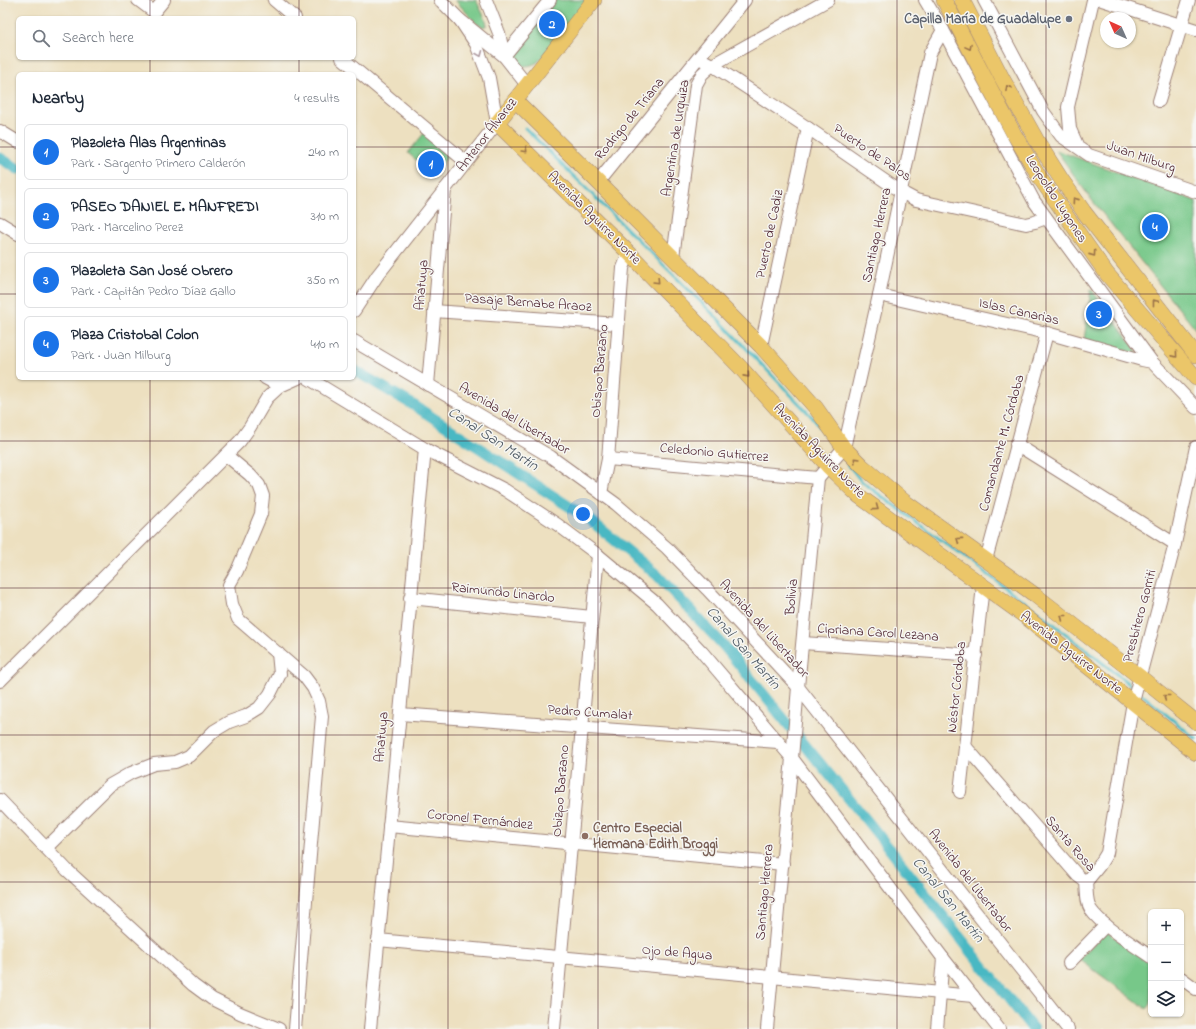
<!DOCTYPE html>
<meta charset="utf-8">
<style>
body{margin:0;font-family:"Indie Flower",sans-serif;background:#f6f6f7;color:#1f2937}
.controls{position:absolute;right:12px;bottom:12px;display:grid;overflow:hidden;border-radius:6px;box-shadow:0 1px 3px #0004}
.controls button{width:36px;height:36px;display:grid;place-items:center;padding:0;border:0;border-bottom:1px solid #e0e1e3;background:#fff;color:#1f2937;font:20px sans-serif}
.compass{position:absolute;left:1100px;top:12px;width:36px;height:36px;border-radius:50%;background:#fff;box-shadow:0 1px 3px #0004;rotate:315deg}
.you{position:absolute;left:583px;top:514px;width:14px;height:14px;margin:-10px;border:3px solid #fff;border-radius:50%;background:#1a73e8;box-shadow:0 0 0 6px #1a73e833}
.badge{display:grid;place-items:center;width:26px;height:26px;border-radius:50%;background:#1a73e8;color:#fff;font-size:13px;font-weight:700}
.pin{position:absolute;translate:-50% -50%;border:2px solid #fff;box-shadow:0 1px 4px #0006}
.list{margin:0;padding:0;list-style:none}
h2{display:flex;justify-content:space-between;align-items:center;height:52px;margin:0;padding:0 16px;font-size:17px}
h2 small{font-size:13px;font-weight:400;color:#747a83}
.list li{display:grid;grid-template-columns:26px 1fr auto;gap:12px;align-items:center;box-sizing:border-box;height:56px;margin:0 8px 8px;padding:0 8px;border:1px solid #e0e1e3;border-radius:6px}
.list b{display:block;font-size:15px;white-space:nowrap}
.list p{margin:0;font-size:13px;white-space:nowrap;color:#747a83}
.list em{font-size:13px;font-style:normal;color:#747a83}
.icon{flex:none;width:22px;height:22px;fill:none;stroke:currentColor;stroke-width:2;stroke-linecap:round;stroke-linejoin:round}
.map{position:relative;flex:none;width:1196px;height:1029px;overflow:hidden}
.search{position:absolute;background:#fff;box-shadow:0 1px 3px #0004;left:16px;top:16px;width:340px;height:44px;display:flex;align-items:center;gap:10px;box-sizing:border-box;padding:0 14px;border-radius:6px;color:#747a83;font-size:15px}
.panel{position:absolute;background:#fff;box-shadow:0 1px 3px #0004;left:16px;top:72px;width:340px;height:308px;border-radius:6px}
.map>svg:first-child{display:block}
.green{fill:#77c889;stroke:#60745a}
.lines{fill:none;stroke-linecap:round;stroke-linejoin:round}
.stream{stroke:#4ab8c3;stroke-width:3}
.canal{stroke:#4ab8c3;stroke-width:11}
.minor-casing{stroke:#9c8076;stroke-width:14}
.major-casing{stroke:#9c8076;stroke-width:16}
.minor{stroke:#fff;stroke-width:12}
.major{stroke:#ebc669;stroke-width:15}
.oneway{stroke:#9a724a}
.oneway2{stroke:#ae9aa0}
.grid{fill:none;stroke:#4a1f2b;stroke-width:1;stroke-opacity:0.55}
.worship-dot{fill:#6b7280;stroke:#f6f6f2;stroke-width:1.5}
.education-dot{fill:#8d6e63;stroke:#f6f6f2;stroke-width:1.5}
.labels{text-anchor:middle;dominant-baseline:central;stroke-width:3;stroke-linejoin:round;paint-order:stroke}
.worship-label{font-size:14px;font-weight:bold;fill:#5b616d;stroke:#f6f6f2;text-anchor:end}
.street-label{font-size:14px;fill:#4a1f2b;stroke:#f6f6f2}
.education-label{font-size:14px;font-weight:bold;fill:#785e54;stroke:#f6f6f2;text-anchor:start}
.water-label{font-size:15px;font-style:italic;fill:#4a5560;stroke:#f6f6f2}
</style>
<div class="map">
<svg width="1196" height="1029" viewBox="0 0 1196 1029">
<rect width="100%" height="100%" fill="#f6f6f2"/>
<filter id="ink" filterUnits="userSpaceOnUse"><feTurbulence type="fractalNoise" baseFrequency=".025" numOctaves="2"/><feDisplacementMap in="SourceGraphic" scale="8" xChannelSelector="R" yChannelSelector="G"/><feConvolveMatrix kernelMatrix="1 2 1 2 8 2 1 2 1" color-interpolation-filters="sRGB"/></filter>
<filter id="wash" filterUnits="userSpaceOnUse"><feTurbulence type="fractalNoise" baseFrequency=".012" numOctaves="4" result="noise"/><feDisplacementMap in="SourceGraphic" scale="16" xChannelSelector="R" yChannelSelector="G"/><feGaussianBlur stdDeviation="0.9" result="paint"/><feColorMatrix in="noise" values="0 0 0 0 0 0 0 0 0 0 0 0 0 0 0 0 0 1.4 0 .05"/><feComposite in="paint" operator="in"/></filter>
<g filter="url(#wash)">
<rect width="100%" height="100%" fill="#ede0c0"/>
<g class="green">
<polygon points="455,0 476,0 486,20 487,25 483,27 477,24"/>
<path d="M 555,0 L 588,0 L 538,62 C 528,68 512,69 514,52 Z"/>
<polygon points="425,132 450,153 434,175 408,153"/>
<polygon points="1056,150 1196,201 1196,330 1091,199"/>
<polygon points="1091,289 1139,354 1084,340"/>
<polygon points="1106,931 1151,964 1151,1004 1147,1009 1079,959"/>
</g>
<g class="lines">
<g class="stream">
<polyline points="525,128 718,319 812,417 826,435"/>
<polyline points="848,464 861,481 1036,610 1134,688"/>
<polyline points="1140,693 1196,739"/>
</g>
<g class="canal">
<polyline points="0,158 18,169"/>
<polyline points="354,370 415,406 590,520 657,575 724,646 868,822 1033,1029"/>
</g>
</g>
</g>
<g filter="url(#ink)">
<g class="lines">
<g class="minor-casing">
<g id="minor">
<polyline points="138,0 154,12 164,0"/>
<polyline points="274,0 295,18"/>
<polyline points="440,0 460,20 504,56 550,0"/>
<polyline points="486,0 499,33 504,56 527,85"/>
<polyline points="925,0 943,30 1034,201 1152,362 1196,408"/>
<polyline points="984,0 1043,111 1061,136 1089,155 1196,192"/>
<polyline points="1102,0 1196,30"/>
<polyline points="342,58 466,162"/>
<polyline points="699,58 712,65 808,128 901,192 916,200 1026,224 1035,222 1046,218"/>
<polyline points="1159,101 1189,0"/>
<polyline points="0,131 18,142"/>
<polyline points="1078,147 1070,129 1068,107 1093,0"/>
<polyline points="598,182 745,0"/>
<polyline points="0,223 18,234"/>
<polyline points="673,257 696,85 702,74 712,65 828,0"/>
<polyline points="879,295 1047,333 1142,360 1152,362"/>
<polyline points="354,311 377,276 497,123 489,78 476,44 460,20"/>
<polyline points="434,311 618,324"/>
<polyline points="354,341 551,457 616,504 667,548 707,589 798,687 1068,1029"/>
<polyline points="761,346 808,128"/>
<polyline points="265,378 280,386"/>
<polyline points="308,378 425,449 505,490 558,525 598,555 657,604 702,652 792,758 943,958 999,1029"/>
<polyline points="428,385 445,189"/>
<polyline points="1016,444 1175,544"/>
<polyline points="226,455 250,475 259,485 263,496 261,514 237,571 229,585 232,604 238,619 304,676 313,688 319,701 322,716 295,1029"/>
<polyline points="608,459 818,478"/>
<polyline points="601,493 608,459 623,268 629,253"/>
<polyline points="986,560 1047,333"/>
<polyline points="410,598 592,617"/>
<polyline points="803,643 976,655"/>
<polyline points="0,681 240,441 250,427 267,398 280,386 298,378"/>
<polyline points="400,714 778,742"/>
<path d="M 965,746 L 1078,876 L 1086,882 C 1087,892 1086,902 1091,910 C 1102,926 1134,945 1151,957"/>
<polyline points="960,792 983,586"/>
<polyline points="0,800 67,870 193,985 212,999 240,1013 279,1029"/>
<polyline points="389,826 783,864"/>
<polyline points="46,848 110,785 131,773 154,764 175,762 189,756 214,731 229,722 246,716 259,708 270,694 280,674 278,653"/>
<polyline points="1086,882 1099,866 1107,853 1133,702 1175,544 1196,447"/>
<polyline points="378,940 973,996"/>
<polyline points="1069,963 1106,925"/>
<polyline points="1181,978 1196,989"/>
<polyline points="370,1029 425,449"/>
<polyline points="554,1029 598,555"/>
<polyline points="767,1029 792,758 798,687 818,478 828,466 844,448 879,295 930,53 943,30"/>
<polyline points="937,1029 943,958"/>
</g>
</g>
<g class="major-casing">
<g id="major">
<polyline points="594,0 497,123 629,253 740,367 828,466 859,496 1026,617 1196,753"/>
<polyline points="944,0 1014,134 1042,181 1107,274 1196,378"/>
<polyline points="962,0 1002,78 1037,141 1061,179 1084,212 1196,355"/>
<polyline points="515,100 598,182 761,346 816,408 844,448 861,465 905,502 1035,595 1140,677 1196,722"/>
</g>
</g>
<use href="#minor" class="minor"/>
<use href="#major" class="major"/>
</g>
<defs><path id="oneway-chevron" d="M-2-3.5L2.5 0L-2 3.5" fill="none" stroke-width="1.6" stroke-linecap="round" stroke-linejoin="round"/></defs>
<g class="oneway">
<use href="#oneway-chevron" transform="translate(969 47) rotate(62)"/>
<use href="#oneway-chevron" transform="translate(1008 88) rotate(-119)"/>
<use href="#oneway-chevron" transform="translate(525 150) rotate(45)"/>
<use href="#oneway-chevron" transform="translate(1075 200) rotate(-125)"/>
<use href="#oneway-chevron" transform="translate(1093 254) rotate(55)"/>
<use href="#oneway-chevron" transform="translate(657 281) rotate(46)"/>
<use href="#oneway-chevron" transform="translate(1155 302) rotate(-128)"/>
<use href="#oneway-chevron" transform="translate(1175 355) rotate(50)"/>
<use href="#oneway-chevron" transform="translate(747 375) rotate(48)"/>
<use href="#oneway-chevron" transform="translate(856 460) rotate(-134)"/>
<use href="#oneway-chevron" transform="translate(876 508) rotate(36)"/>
<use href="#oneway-chevron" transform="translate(959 540) rotate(-144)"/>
<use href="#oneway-chevron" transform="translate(1063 617) rotate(-142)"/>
<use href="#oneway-chevron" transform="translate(1166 697) rotate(-141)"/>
</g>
<use class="oneway2" href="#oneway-chevron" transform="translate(480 54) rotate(68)"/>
</g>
<path class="grid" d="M 150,0 L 150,18M 299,0 L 299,18M 448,0 L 448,1029M 598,0 L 598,1029M 748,0 L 748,1029M 897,0 L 897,1029M 1046,0 L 1046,1029M 150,58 L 150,74M 299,58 L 299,74M 0,147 L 18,147M 354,147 L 1196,147M 0,294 L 18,294M 354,294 L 1196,294M 150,378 L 150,1029M 299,378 L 299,1029M 0,441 L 1196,441M 0,588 L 1196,588M 0,735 L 1196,735M 0,882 L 1196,882"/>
<circle class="worship-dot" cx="1069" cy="19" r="4"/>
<circle class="education-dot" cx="585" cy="836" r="4"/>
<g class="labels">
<g class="worship-label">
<text x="1061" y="19">Capilla María de Guadalupe</text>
</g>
<g class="street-label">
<text transform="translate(630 119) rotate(-51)">Rodrigo de Triana</text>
<text transform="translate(487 135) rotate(-52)">Antenor Álvarez</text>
<text transform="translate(676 138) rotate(-81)">Argentina de Urquiza</text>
<text transform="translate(872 153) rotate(34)">Puerto de Palos</text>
<text transform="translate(1141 157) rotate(19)">Juan Milburg</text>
<text transform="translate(1056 199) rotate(57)">Leopoldo Lugones</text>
<text transform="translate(594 218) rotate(45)">Avenida Aguirre Norte</text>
<text transform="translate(770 234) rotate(-78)">Puerto de Cadiz</text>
<text transform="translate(877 235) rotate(-78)">Santiago Herrera</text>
<text transform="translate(422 285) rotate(-85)">Añatuya</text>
<text transform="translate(528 303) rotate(4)">Pasaje Bernabe Araoz</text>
<text transform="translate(1019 312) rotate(13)">Islas Canarias</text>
<text transform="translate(600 371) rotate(-85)">Obispo Barzano</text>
<text transform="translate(514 419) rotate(31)">Avenida del Libertador</text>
<text transform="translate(1002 443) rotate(-75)">Comandante M. Córdoba</text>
<text transform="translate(819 451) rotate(46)">Avenida Aguirre Norte</text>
<text transform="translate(714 453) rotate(5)">Celedonio Gutierrez</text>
<text transform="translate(503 593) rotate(6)">Raimundo Linardo</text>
<text transform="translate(792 597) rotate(-85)">Bolivia</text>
<text transform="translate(1140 616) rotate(-75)">Presbítero Gorriti</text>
<text transform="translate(764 629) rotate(48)">Avenida del Libertador</text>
<text transform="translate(878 633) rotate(4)">Cipriana Carol Lezana</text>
<text transform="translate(1071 653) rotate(38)">Avenida Aguirre Norte</text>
<text transform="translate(957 687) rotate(-84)">Néstor Córdoba</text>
<text transform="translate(590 713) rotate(4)">Pedro Cumalat</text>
<text transform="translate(382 737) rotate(-85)">Añatuya</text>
<text transform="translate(561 791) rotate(-85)">Obizpo Barzano</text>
<text transform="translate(480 820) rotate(6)">Coronel Fernández</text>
<text transform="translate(1070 844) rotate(49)">Santa Rosa</text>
<text transform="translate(970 881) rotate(52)">Avenida del Libertador</text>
<text transform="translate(765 892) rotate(-85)">Santiago Herrera</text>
<text transform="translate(677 953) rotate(5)">Ojo de Agua</text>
</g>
<g class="education-label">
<text x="593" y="828">Centro Especial<tspan x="593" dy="16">Hermana Edith Broggi</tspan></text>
</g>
<g class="water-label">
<text transform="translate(493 439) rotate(33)">Canal San Martín</text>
<text transform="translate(743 648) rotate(49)">Canal San Martín</text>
<text transform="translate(948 900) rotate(51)">Canal San Martín</text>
</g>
</g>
</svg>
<div class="controls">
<button>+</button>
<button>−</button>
<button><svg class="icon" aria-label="layers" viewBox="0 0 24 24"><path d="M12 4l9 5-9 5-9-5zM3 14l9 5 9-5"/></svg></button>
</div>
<svg class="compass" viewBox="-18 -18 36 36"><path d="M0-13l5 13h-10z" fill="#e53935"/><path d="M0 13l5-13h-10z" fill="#747a83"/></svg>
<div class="you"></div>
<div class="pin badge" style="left:431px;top:164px">1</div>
<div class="pin badge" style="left:552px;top:24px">2</div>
<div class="pin badge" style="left:1099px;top:314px">3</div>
<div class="pin badge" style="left:1155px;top:227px">4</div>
<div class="search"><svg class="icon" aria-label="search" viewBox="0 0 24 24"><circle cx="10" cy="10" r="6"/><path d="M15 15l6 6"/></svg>Search here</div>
<section class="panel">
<h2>Nearby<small>4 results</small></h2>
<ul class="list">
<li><span class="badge">1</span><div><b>Plazoleta Alas Argentinas</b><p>Park · Sargento Primero Calderón</p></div><em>240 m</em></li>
<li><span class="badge">2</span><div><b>PASEO DANIEL E. MANFREDI</b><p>Park · Marcelino Perez</p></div><em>310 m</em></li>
<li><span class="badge">3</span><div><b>Plazoleta San José Obrero</b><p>Park · Capitán Pedro Díaz Gallo</p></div><em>350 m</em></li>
<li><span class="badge">4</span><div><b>Plaza Cristobal Colon</b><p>Park · Juan Milburg</p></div><em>410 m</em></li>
</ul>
</section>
</div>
